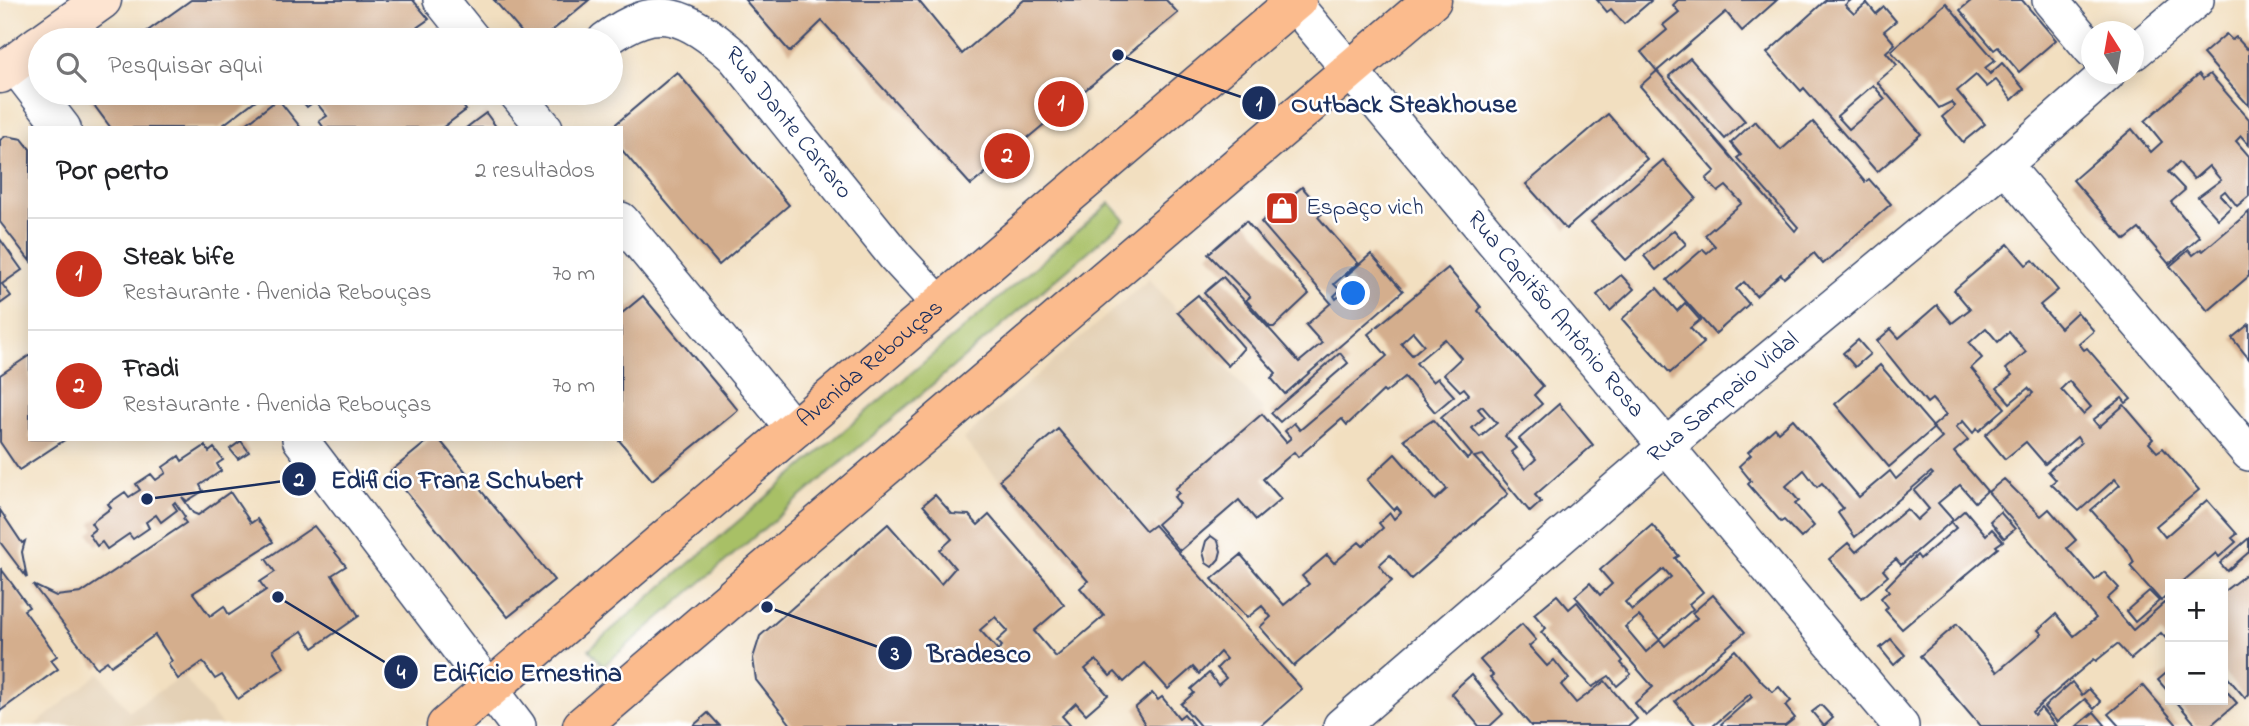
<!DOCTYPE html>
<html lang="pt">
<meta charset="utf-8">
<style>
body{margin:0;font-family:"Indie Flower",sans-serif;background:#f6f6f6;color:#202124}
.controls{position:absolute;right:21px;bottom:21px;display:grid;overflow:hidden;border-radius:0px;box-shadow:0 4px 18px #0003}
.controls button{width:63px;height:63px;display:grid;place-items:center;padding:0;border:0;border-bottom:2px solid #e0e0e0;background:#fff;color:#202124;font:35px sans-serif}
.compass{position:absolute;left:2081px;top:21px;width:63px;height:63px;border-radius:50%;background:#fff;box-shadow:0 4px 18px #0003;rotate:349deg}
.you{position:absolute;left:1354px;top:294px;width:24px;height:24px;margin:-18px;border:5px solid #fff;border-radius:50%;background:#1a73e8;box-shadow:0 0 0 10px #1a73e833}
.badge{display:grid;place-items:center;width:46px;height:46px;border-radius:50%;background:#c8321e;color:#fff;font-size:23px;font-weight:700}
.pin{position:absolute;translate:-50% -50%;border:4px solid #fff;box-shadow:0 2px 7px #0006}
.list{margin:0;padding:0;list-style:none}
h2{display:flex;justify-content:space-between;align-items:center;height:91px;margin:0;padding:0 28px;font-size:30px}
h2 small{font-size:23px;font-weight:400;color:#757577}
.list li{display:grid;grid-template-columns:46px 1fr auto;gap:21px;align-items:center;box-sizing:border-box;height:112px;padding:0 28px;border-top:2px solid #e0e0e0}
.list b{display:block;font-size:26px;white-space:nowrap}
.list p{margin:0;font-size:23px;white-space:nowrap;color:#757577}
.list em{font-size:23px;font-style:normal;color:#757577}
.icon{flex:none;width:38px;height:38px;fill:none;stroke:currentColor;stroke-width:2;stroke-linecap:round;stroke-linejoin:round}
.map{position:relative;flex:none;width:2249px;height:726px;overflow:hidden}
.search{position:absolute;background:#fff;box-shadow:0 4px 18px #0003;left:28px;top:28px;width:595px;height:77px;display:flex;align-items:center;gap:18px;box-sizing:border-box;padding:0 24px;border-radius:38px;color:#757577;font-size:26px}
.panel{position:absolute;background:#fff;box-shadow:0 4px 18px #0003;left:28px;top:126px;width:595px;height:315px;border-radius:0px}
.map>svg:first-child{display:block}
.built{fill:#e4d1b6}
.green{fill:#a8c066;stroke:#627862;stroke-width:2}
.building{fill:#d4ae8d;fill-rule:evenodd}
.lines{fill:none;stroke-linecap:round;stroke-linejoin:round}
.street-casing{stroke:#3b496d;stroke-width:38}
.secondary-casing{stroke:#3b496d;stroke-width:41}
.primary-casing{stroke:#3b496d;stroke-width:41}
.street{stroke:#fff;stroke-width:35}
.secondary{stroke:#fde4d1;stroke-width:38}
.primary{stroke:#fbbb8d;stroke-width:38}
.labels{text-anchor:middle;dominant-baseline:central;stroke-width:5;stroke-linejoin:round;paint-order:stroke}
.street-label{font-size:24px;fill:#1b2f5e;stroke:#fff}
.poi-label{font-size:24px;fill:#1b2f5e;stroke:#fff;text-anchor:start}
.leader{fill:none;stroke:#1b2f5e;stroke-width:2.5}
.callout-dot{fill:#1b2f5e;stroke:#fff;stroke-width:2.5}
.mark-label{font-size:21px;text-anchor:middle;font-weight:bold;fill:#fff}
.callout-label{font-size:26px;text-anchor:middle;font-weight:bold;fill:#1b2f5e;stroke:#fff;stroke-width:5;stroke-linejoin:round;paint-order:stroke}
</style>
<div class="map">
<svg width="2249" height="726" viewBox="0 0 2249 726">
<rect width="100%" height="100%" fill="#fff"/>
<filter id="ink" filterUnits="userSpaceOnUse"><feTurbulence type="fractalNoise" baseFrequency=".0143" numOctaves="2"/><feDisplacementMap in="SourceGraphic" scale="14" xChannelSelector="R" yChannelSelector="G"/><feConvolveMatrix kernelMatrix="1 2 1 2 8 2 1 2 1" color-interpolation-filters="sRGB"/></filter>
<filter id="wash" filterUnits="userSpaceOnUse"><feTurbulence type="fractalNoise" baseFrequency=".00686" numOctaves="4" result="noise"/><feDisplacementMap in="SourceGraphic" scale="28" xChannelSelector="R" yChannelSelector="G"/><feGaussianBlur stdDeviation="1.57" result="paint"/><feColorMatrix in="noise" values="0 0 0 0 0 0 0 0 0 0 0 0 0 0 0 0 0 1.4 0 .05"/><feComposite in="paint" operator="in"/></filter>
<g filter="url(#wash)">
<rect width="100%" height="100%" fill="#f2dfc0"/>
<g class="built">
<polygon points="1149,279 1264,411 1175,488 1180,504 1146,531 1058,429 999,480 963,439"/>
<polygon points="100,673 129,711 183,675 222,726 34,726"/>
</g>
<polygon class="green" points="1110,203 1125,220 603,666 589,649"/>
<g id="blocks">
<g class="building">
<polygon points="191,0 413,0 429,19 399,40 135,40"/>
<polygon points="494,0 589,0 541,40 528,40"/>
<polygon points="745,0 918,0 962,54 1024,0 1166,0 1178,13 971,185 822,21 790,52"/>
<polygon points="1597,0 1652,0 1624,24 1611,9 1607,12"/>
<polygon points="1678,0 1777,0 1742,31 1726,12 1657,71 1641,52 1667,30 1663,25 1679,12 1673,5"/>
<path d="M 1826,0 L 1851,0 L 1845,5 L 1854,14 L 1867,3 L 1876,14 L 1884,7 L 1896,21 L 1884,31 L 1895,44 L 1886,52 L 1897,65 L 1877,82 L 1921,134 L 1877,172 L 1804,88 L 1801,91 L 1767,53 ZM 1873,85 L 1885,99 L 1849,129 L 1837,116 Z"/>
<polygon points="1972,0 2022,0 2056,40 2019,72 1998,47 1994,50 1960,10"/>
<polygon points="1946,3 1995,60 1985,68 1990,74 2002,63 2024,89 2012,100 1996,80 1987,87 1976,75 1957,91 1985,124 1963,142 1942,117 1955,106 1951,102 1939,108 1891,51"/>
<polygon points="2226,34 2232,40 2236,37 2247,49 2249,47 2249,106 2203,54"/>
<polygon points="1690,58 1745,121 1725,139 1669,76"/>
<polygon points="1657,71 1795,231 1798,227 1737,158 1741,155 1731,143 1755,121 1781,150 1813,122 1865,182 1869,179 1891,204 1823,264 1814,253 1784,278 1781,274 1756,296 1744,282 1736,289 1749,304 1715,334 1667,280 1703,249 1707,253 1715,246 1705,235 1742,203 1726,186 1718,192 1706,179 1715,171 1640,86"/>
<polygon points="677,72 789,205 719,265 621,149 621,128 611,128"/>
<polygon points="2199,74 2203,79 2210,74 2249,119 2249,145 2241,136 2236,141 2249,156 2249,196 2237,206 2225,191 2220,195 2231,207 2218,219 2198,197 2221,180 2209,166 2194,179 2179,162 2173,168 2168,172 2185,190 2171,202 2200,237 2169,264 2139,229 2125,240 2073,180 2132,129 2151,152 2162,142 2145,121"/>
<polygon points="85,93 265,93 219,128 111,128"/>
<polygon points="295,93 326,93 333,102 345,93 453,93 466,110 442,128 324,128 319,121 327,116 315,101 307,107"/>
<polygon points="278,99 301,128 241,128"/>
<polygon points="486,113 497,128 466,128 475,121"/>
<polygon points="1608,114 1647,159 1566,229 1526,184"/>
<polygon points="6,136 22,139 30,149 30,261 0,222 0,140"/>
<polygon points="1663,160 1696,198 1626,260 1591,222"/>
<polygon points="1302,187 1324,212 1318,217 1358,263 1334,284 1340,290 1334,296 1336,299 1353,284 1346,276 1371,254 1403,291 1285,394 1271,378 1276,373 1204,293 1223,277 1299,362 1322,343 1306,325 1331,303 1261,222"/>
<polygon points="2249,212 2249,276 2208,311 2170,266 2189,250 2193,255 2201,249 2203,251"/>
<polygon points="1246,221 1309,294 1274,327 1270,327 1246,300 1250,297 1208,254"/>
<polygon points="1674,230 1686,244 1656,270 1644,256"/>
<polygon points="0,239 22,270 2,284 11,296 0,304"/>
<path d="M 2008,244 L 2026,265 L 2033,260 L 2058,290 L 2040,305 L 2060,328 L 2077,312 L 2094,331 L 2079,344 L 2084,350 L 2087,348 L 2131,399 L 2126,403 L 2122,398 L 2093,420 L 2099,427 L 2124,405 L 2153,439 L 2149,443 L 2157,452 L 2163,448 L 2199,490 L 2156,526 L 2165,537 L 2207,500 L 2237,534 L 2232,538 L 2236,542 L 2219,557 L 2216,553 L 2180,584 L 2170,584 L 2170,593 L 2161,601 L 2130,566 L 2134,562 L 2128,551 L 2091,510 L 2120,485 L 2115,479 L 2079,511 L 2051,484 L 2056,480 L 2048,471 L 2081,443 L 2077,437 L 2045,464 L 2026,442 L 2005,459 L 1985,435 L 2033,393 L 2028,388 L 2010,403 L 1997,388 L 2012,375 L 2006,369 L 2026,352 L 2009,332 L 1998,342 L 1986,328 L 1969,343 L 1982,358 L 1971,368 L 2005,408 L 1979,431 L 1977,428 L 1973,433 L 1963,421 L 1956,427 L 1968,440 L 1954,452 L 1987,491 L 1975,502 L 1960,485 L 1938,503 L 1953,520 L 1901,565 L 1896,559 L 1883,570 L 1888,576 L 1862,598 L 1829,559 L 1848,543 L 1856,552 L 1907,509 L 1917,520 L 1929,509 L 1914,491 L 1933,474 L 1931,472 L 1855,537 L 1838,513 L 1843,508 L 1822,483 L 1817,487 L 1804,470 L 1786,486 L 1799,501 L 1795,504 L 1814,526 L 1801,538 L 1784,520 L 1781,522 L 1748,484 L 1751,481 L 1739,466 L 1751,455 L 1748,452 L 1775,428 L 1778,432 L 1793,419 L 1859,497 L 1890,471 L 1896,479 L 1942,438 L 1932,427 L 1946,415 L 1932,399 L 1927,403 L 1877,341 L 1891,329 L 1899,338 L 1937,305 L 1952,323 L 1970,309 L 1954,290 ZM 2069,381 L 2091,407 L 2083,414 L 2061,389 Z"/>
<path d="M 1448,268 L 1481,307 L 1478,311 L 1543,386 L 1534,395 L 1542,404 L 1505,436 L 1516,448 L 1511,452 L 1525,469 L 1536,459 L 1519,439 L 1559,404 L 1593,445 L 1535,495 L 1541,502 L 1530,512 L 1483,455 L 1474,457 L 1508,494 L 1411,579 L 1390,555 L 1379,565 L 1392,581 L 1294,666 L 1260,627 L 1271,617 L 1262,606 L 1247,618 L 1212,579 L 1241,555 L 1284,605 L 1309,584 L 1302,576 L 1327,555 L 1334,563 L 1359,542 L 1363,546 L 1383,528 L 1379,523 L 1390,513 L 1394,519 L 1401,512 L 1397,507 L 1394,510 L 1367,480 L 1395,454 L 1435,500 L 1447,489 L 1404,439 L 1433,420 L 1467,459 L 1472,455 L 1441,418 L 1469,394 L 1464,388 L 1460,391 L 1444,374 L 1461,358 L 1445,339 L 1416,363 L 1433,382 L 1438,378 L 1454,396 L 1435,412 L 1405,377 L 1385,393 L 1383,391 L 1347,425 L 1342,419 L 1298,457 L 1294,452 L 1263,479 L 1281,499 L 1256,520 L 1239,500 L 1180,551 L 1157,524 L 1180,504 L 1174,497 L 1179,493 L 1175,489 L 1262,414 L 1286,442 L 1291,438 L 1285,431 L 1294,423 L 1300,430 L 1387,356 L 1368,334 ZM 1413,332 L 1424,345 L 1412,355 L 1401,343 ZM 1482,406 L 1497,423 L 1480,437 L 1472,428 L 1485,417 L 1478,409 Z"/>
<polygon points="1621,275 1634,289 1610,311 1597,295"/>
<polygon points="1657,288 1677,311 1685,303 1700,320 1690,328 1704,343 1670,373 1622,319"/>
<polygon points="1198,295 1244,348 1228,366 1177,312"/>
<polygon points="643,296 738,410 652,480 618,439 621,439 621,314"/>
<polygon points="2249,324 2249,359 2232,338"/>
<polygon points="1858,340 1870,354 1855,367 1843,353"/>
<polygon points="1340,353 1348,363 1280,422 1271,413"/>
<polygon points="30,355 30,439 66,439 19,470 0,442 0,375"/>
<polygon points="1880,365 1934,428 1889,467 1835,404"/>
<path d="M 1058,429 L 1146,531 L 1154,525 L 1302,689 L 1260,726 L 1200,726 L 1181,704 L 1194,693 L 1191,689 L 1209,673 L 1218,685 L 1226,678 L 1217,668 L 1226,659 L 1220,652 L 1199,674 L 1193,667 L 1168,689 L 1145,663 L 1124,682 L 1115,672 L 1110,676 L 1096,660 L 1085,669 L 1108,695 L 1086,714 L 1076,703 L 1062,716 L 1071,726 L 792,726 L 756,680 L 753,658 L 760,636 L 888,524 L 941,584 L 955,568 L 940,550 L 952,539 L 923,505 L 935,495 L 952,514 L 969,515 L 978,525 L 989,515 L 1047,582 L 1064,605 L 1034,631 L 1056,657 L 1104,616 L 1080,588 L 1088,581 L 999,480 ZM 995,617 L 1008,631 L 997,641 L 1002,646 L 998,650 L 980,630 Z"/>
<polygon points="430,439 439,439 554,580 508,617 390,472"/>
<polygon points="241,441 249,452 238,459 230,449"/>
<polygon points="205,446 209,452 214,448 223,460 217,464 221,471 200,485 203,491 187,501 182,497 193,513 198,515 230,492 251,523 257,519 273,542 193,593 210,616 224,606 229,615 266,590 260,582 275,572 266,559 314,526 346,566 332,575 359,616 313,648 302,631 273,650 284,668 238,699 222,675 215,679 203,662 178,679 168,664 172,661 155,635 111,666 107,661 97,668 33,585 56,596 81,593 186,523 183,519 185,517 175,502 173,504 177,510 161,522 156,515 146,522 149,528 133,539 129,534 107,549 102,542 97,546 89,534 95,529 91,523 111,508 108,504 125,492 129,497 140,490 136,484 151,474 156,480 166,473 163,467 179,456 182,461"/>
<polygon points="2004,479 2041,516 2049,509 2076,540 2067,548 2095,580 2104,572 2119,588 2107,599 2133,630 2164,603 2170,610 2170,643 2161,633 2131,659 2117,644 2096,661 2094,659 2032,712 2034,715 2041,708 2056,726 1980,726 1920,656 1957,624 1997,672 2042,634 2038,630 2056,614 2074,636 2096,618 1988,492"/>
<polygon points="0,510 22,543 25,541 22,552 27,578 0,542"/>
<polygon points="1965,510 1986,535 1992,529 2003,541 1996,546 1998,548 1902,629 1885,610 1888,607 1881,598 1889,591 1886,587 1917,555 1920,559 1956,528 1951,522"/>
<polygon points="2000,512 2015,529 2004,538 1990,521"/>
<path d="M 1652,525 L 1679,556 L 1675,558 L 1703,592 L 1689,604 L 1693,609 L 1659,639 L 1639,616 L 1625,627 L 1646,652 L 1660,640 L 1665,646 L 1697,618 L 1692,613 L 1713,595 L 1745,632 L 1646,716 L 1635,703 L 1653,687 L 1575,596 L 1590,583 L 1600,595 L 1612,584 L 1600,570 ZM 1664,569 L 1671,577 L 1632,610 L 1625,602 Z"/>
<polygon points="1211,536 1218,541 1221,551 1219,559 1212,567 1206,563 1203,552 1206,541"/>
<polygon points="2249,538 2249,552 2227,571 2220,563"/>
<polygon points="2,570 29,607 24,610 57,656 51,660 58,669 0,711"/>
<polygon points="2249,572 2249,694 2245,698 2223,672 2223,592"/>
<polygon points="2149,591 2159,601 2135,622 2126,611"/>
<polygon points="1557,595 1569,609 1577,602 1623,661 1621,663 1631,674 1617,686 1609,676 1592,687 1541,632 1546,628 1534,614"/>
<polygon points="1522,624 1536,640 1529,646 1547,666 1554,660 1569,679 1561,685 1576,703 1605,681 1637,719 1629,726 1531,726 1490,677 1493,675 1480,660"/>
<polygon points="1891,639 1905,655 1894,665 1880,648"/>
<polygon points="1735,650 1763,683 1773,692 1779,687 1791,701 1785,706 1795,718 1785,726 1723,726 1721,724 1752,697 1750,694 1713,726 1696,726 1675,701"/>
<polygon points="2170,670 2170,694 2158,680"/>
<polygon points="1471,675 1503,714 1490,726 1479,726 1451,693"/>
<polygon points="2072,682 2082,695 2089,689 2101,702 2094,709 2085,699 2057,722 2044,707"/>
<polygon points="2143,685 2178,726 2119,726 2108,714"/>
<polygon points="2223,687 2237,703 2210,726 2197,726 2175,700 2223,700"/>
<polygon points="1152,693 1158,700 1162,697 1179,718 1184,714 1194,726 1146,726 1135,708"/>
<polygon points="1821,705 1833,718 1824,726 1812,712"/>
<polygon points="2094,712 2106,726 2077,726"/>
<polygon points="708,713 720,726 693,726"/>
</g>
</g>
</g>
<g filter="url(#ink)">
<use href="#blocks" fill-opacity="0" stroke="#3b496d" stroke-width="2"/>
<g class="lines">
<g class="street-casing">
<g id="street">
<polyline points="441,0 473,40"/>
<path id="s1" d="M 1291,0 L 1901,726"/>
<polyline points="2050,0 2092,50"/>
<path id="s2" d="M 605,40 C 659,0 685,15 734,56 L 896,257 L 940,305"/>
<polyline points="2134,52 2196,0"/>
<polyline points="13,63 63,128"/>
<polyline points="516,93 545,128"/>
<polyline points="2004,165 2249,453"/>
<polyline points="621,220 795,430"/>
<polyline points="300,439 518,726"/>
<path id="s3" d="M 1341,726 L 1707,411 L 2004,165 L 2107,74"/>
</g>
</g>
<g class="secondary-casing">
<g id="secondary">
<polyline points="46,40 102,0"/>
<polyline points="0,74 40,44"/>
</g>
</g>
<g class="primary-casing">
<g id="primary">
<path id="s4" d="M 446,726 L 1297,0"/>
<polyline points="582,726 1432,0"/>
</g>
</g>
<use href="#street" class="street"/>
<use href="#secondary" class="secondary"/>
<use href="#primary" class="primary"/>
</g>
</g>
<defs>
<g id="shop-square" transform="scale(1.75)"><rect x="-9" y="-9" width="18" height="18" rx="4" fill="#c8321e" stroke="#fff"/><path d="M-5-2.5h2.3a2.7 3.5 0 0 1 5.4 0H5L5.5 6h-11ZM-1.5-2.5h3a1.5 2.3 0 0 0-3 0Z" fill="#fff"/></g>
</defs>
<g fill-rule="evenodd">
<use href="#shop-square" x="1282" y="208"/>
</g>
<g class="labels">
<g class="street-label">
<text stroke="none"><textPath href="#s2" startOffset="233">Rua Dante Carraro</textPath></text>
<text stroke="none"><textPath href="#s1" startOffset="411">Rua Capitão Antônio Rosa</textPath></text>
<text stroke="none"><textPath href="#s4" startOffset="558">Avenida Rebouças</textPath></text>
<text stroke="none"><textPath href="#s3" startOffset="504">Rua Sampaio Vidal</textPath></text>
</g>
<g class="poi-label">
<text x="1306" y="208">Espaço vich</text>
</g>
</g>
<path class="leader" d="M1118 55L1259 103M147 499L299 479M767 607L895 653M278 597L401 672"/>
<g class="callout-dot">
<circle cx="1118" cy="55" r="7"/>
<circle cx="147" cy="499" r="7"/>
<circle cx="767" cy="607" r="7"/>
<circle cx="278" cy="597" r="7"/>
<circle cx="1259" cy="103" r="18"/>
<circle cx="299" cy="479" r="18"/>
<circle cx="895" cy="653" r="18"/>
<circle cx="401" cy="672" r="18"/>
</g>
<g class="mark-label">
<text x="1259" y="110">1</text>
<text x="299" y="486">2</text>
<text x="895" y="660">3</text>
<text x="401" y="679">4</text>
</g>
<g class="callout-label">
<text x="1404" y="112">Outback Steakhouse</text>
<text x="457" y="488">Edificio Franz Schubert</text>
<text x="979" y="662">Bradesco</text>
<text x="527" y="681">Edifício Ernestina</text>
</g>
</svg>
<div class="controls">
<button>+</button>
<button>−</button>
</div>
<svg class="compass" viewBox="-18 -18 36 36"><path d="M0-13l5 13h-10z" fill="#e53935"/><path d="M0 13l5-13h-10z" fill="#757577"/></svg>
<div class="you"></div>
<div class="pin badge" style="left:1061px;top:104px">1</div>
<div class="pin badge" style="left:1007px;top:156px">2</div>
<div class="search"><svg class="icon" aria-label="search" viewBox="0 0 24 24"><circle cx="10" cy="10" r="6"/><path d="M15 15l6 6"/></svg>Pesquisar aqui</div>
<section class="panel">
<h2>Por perto<small>2 resultados</small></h2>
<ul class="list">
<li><span class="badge">1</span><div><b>Steak bife</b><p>Restaurante · Avenida Rebouças</p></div><em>70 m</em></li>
<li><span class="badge">2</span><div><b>Fradi</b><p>Restaurante · Avenida Rebouças</p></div><em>70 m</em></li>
</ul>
</section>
</div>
